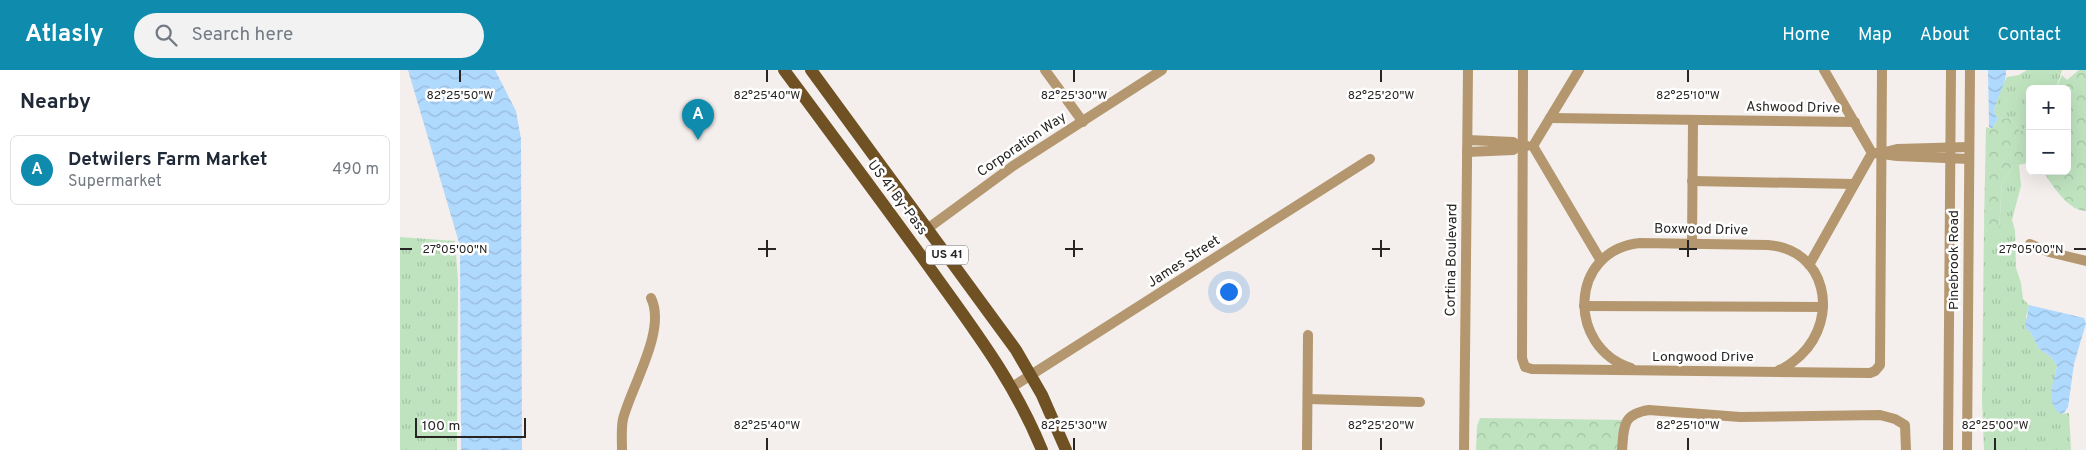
<!DOCTYPE html>
<meta charset="utf-8">
<style>
body{margin:0;font-family:Overpass,sans-serif;background:#f2f2f3;color:#1f2937}
.controls{position:absolute;right:15px;top:15px;display:grid;overflow:hidden;border-radius:8px;box-shadow:0 5px 20px #0002}
.controls button{width:45px;height:45px;display:grid;place-items:center;padding:0;border:0;border-bottom:1px solid #e0e1e3;background:#fff;color:#1f2937;font:25px sans-serif}
.scale{position:absolute;left:15px;bottom:12px;width:111px;box-sizing:border-box;padding-left:5px;border:2px solid #272523;border-top:0;font-size:14px;line-height:18px;white-space:nowrap;color:#272523;-webkit-text-stroke:4px #fff;paint-order:stroke}
.you{position:absolute;left:828px;top:221px;width:18px;height:18px;margin:-12px;border:4px solid #fff;border-radius:50%;background:#1a73e8;box-shadow:0 0 0 8px #1a73e833}
.badge{display:grid;place-items:center;width:32px;height:32px;border-radius:50%;background:#0f8bad;color:#fff;font-size:16px;font-weight:700}
.pin{position:absolute;translate:-50% -41px;filter:drop-shadow(0 1px 2px #0008)}
.pin::after{content:'';position:absolute;top:26px;width:18px;height:15px;background:inherit;clip-path:polygon(0 0,100% 0,50% 100%)}
.list{margin:0;padding:0;list-style:none}
h2{display:flex;justify-content:space-between;align-items:center;height:65px;margin:0;padding:0 20px;font-size:21px}
h2 small{font-size:16px;font-weight:400;color:#747a83}
.list li{display:grid;grid-template-columns:32px 1fr auto;gap:15px;align-items:center;box-sizing:border-box;height:70px;margin:0 10px 10px;padding:0 10px;border:1px solid #e0e1e3;border-radius:8px}
.list b{display:block;font-size:19px;white-space:nowrap}
.list p{margin:0;font-size:16px;white-space:nowrap;color:#747a83}
.list em{font-size:16px;font-style:normal;color:#747a83}
.icon{flex:none;width:28px;height:28px;fill:none;stroke:currentColor;stroke-width:2;stroke-linecap:round;stroke-linejoin:round}
.map{position:relative;flex:none;width:1686px;height:380px;overflow:hidden}
header{display:flex;align-items:center;gap:30px;box-sizing:border-box;height:70px;padding:0 25px;background:#0f8bad;color:#fff}
header strong{font-size:24px}
nav{display:flex;gap:28px;margin-inline-start:auto;font-size:18px}
.search{width:350px;height:45px;background:#f2f2f3;display:flex;align-items:center;gap:12px;box-sizing:border-box;padding:0 18px;border-radius:28px;color:#747a83;font-size:19px}
main{display:flex}
aside{flex:1;background:#fff}
.map>svg:first-child{display:block}
.grass{fill:url(#grass-tufts)}
.forest{fill:url(#forest-crowns)}
.water{fill:url(#water-waves)}
.lines{fill:none;stroke-linecap:round;stroke-linejoin:round}
.minor{stroke:#b4976f;stroke-width:10}
.major{stroke:#6f5124;stroke-width:12}
.ticks{fill:none;stroke:#272523;stroke-width:2}
.labels{text-anchor:middle;dominant-baseline:central;stroke-width:5;stroke-linejoin:round;paint-order:stroke}
.shield{fill:#fff;stroke:#686665;stroke-width:1}
.shield-label{font-size:12px;font-weight:bold;fill:#272523}
.street-label{font-size:14px;fill:#272523;stroke:#fff}
.ticks-label{font-size:12px;text-anchor:middle;fill:#272523;stroke:#fff;stroke-width:5;stroke-linejoin:round;paint-order:stroke}
</style>
<header>
<strong>Atlasly</strong>
<div class="search"><svg class="icon" aria-label="search" viewBox="0 0 24 24"><circle cx="10" cy="10" r="6"/><path d="M15 15l6 6"/></svg>Search here</div>
<nav><a>Home</a><a>Map</a><a>About</a><a>Contact</a></nav>
</header>
<main>
<aside>
<h2>Nearby<small></small></h2>
<ul class="list">
<li><span class="badge">A</span><div><b>Detwilers Farm Market</b><p>Supermarket</p></div><em>490 m</em></li>
</ul>
</aside>
<div class="map">
<svg width="1686" height="380" viewBox="0 0 1686 380">
<defs>
<pattern id="grass-tufts" width="24" height="20" patternUnits="userSpaceOnUse" patternTransform="scale(1.25)"><rect width="24" height="20" fill="#bfe3bf"/><path d="M3 7l-1-3M5 7V3M7 7l1-3M15 17l-1-3M17 17v-4M19 17l1-3" fill="none" stroke="#a4c3a4"/></pattern>
<pattern id="forest-crowns" width="20" height="18" patternUnits="userSpaceOnUse" patternTransform="scale(1.25)"><rect width="20" height="18" fill="#bfe3bf"/><path d="M2 6a3 3 0 1 1 6 0M12 15a3 3 0 1 1 6 0" fill="none" stroke="#a4c3a4"/></pattern>
<pattern id="water-waves" width="16" height="10" patternUnits="userSpaceOnUse" patternTransform="scale(1.25)"><rect width="16" height="10" fill="#b0d9fe"/><path d="M0 5q4-4 8 0t8 0" fill="none" stroke="#97bad9"/></pattern>
</defs>
<rect width="100%" height="100%" fill="#f4efec"/>
<g class="grass">
<polygon points="1627,0 1662,0 1656,19 1630,19 1630,56 1620,61 1610,48 1598,49 1594,42 1599,21 1607,7 1619,5"/>
<polygon points="1619,95 1621,116 1612,150 1615,160 1616,198 1621,213 1623,229 1629,235 1626,247 1631,263 1639,279 1651,287 1657,296 1655,305 1661,344 1669,343 1671,380 1584,380 1582,331 1584,154 1587,162 1599,161 1602,112 1614,96"/>
<polygon points="0,167 55,171 58,210 57,380 0,380"/>
</g>
<g class="forest">
<path d="M 1679,0 L 1686,0 L 1686,141 C 1668,141 1652,115 1643,101 L 1667,101 L 1667,19 L 1656,19 L 1662,5 L 1667,10 Z"/>
<polygon points="1610,48 1620,61 1630,56 1630,94 1627,93 1614,96 1602,112 1599,161 1592,165 1587,162 1584,154 1586,57 1592,59 1598,49"/>
<polygon points="1080,348 1229,350 1227,380 1076,380 1077,356"/>
</g>
<g class="water">
<polygon points="8,0 95,0 116,41 121,69 122,380 61,380 60,176"/>
<path d="M 1588,0 L 1606,0 C 1607,13 1596,28 1594,42 L 1598,49 L 1592,59 L 1589,57 Z"/>
<path d="M 1629,235 L 1684,248 L 1686,253 L 1674,294 L 1668,337 L 1664,343 L 1661,344 C 1644,332 1654,312 1657,296 L 1651,287 L 1639,279 L 1631,263 L 1625,258 Z"/>
</g>
<g class="lines">
<g class="minor">
<polyline points="645,0 683,52"/>
<polyline points="1123,0 1122,288 1125,297 1132,299 1470,303 1475,301 1480,295 1482,0"/>
<polyline points="1150,48 1455,52"/>
<polyline points="1068,70 1113,72 1118,76 1127,76"/>
<polyline points="1133,76 1201,191"/>
<polyline points="1133,76 1179,0"/>
<polyline points="1067,82 1113,80 1118,76"/>
<polyline points="1485,82 1497,79 1569,77"/>
<polyline points="1475,83 1497,86 1569,89"/>
<polyline points="1292,111 1454,114"/>
<polyline points="527,159 613,96 762,0"/>
<polyline points="1292,174 1293,50"/>
<polyline points="1630,174 1649,182 1686,191"/>
<polyline points="1409,195 1472,83 1424,0"/>
<polyline points="1184,236 1423,237"/>
<path d="M 1231,298 C 1166,277 1169,180 1240,173 L 1368,175 C 1426,179 1440,247 1401,285 C 1394,291 1388,297 1379,300"/>
<polyline points="612,317 970,89"/>
<polyline points="908,329 1020,332"/>
<path d="M 222,380 C 222,370 221,359 223,349 C 231,317 267,260 251,228"/>
<polyline points="907,380 908,265"/>
<polyline points="1064,380 1068,0"/>
<path d="M 1222,380 C 1224,357 1222,344 1249,340 L 1340,347 L 1480,345 L 1495,349 L 1505,355 L 1506,380"/>
<polyline points="1548,380 1551,0"/>
<polyline points="1567,380 1570,0"/>
</g>
<g class="major">
<path d="M 384,0 C 435,69 487,138 537,208 C 578,265 615,314 642,380"/>
<polyline points="411,0 616,280 642,325 666,380"/>
</g>
</g>
<path class="ticks" d="M 60,0 L 60,12M 367,0 L 367,12M 674,0 L 674,12M 981,0 L 981,12M 1288,0 L 1288,12M 367,170 L 367,187M 674,170 L 674,187M 981,170 L 981,187M 1288,170 L 1288,187M 0,179 L 12,179M 358,179 L 376,179M 665,179 L 683,179M 972,179 L 990,179M 1279,179 L 1297,179M 1674,179 L 1686,179M 367,368 L 367,380M 674,368 L 674,380M 981,368 L 981,380M 1288,368 L 1288,380M 1595,368 L 1595,380"/>
<g class="labels">
<rect class="shield" x="526" y="175.5" width="42" height="19" rx="4"/>
<g class="shield-label">
<text x="547" y="185">US 41</text>
</g>
<g class="street-label">
<text transform="translate(1393 38) rotate(1)">Ashwood Drive</text>
<text transform="translate(622 75) rotate(-34)">Corporation Way</text>
<text transform="translate(497 128) rotate(53)">US 41 By-Pass</text>
<text transform="translate(1301 160) rotate(1)">Boxwood Drive</text>
<text transform="translate(1052 190) rotate(-89)">Cortina Boulevard</text>
<text transform="translate(1554 190) rotate(-90)">Pinebrook Road</text>
<text transform="translate(784 192) rotate(-33)">James Street</text>
<text x="1303" y="287">Longwood Drive</text>
</g>
</g>
<g class="ticks-label">
<text x="60" y="29">82°25'50"W</text>
<text x="367" y="29">82°25'40"W</text>
<text x="674" y="29">82°25'30"W</text>
<text x="981" y="29">82°25'20"W</text>
<text x="1288" y="29">82°25'10"W</text>
<text x="55" y="183">27°05'00"N</text>
<text x="1631" y="183">27°05'00"N</text>
<text x="367" y="359">82°25'40"W</text>
<text x="674" y="359">82°25'30"W</text>
<text x="981" y="359">82°25'20"W</text>
<text x="1288" y="359">82°25'10"W</text>
<text x="1595" y="359">82°25'00"W</text>
</g>
</svg>
<div class="controls">
<button>+</button>
<button>−</button>
</div>
<div class="scale">100 m</div>
<div class="you"></div>
<div class="pin badge" style="left:298px;top:70px">A</div>
</div>
</main>
